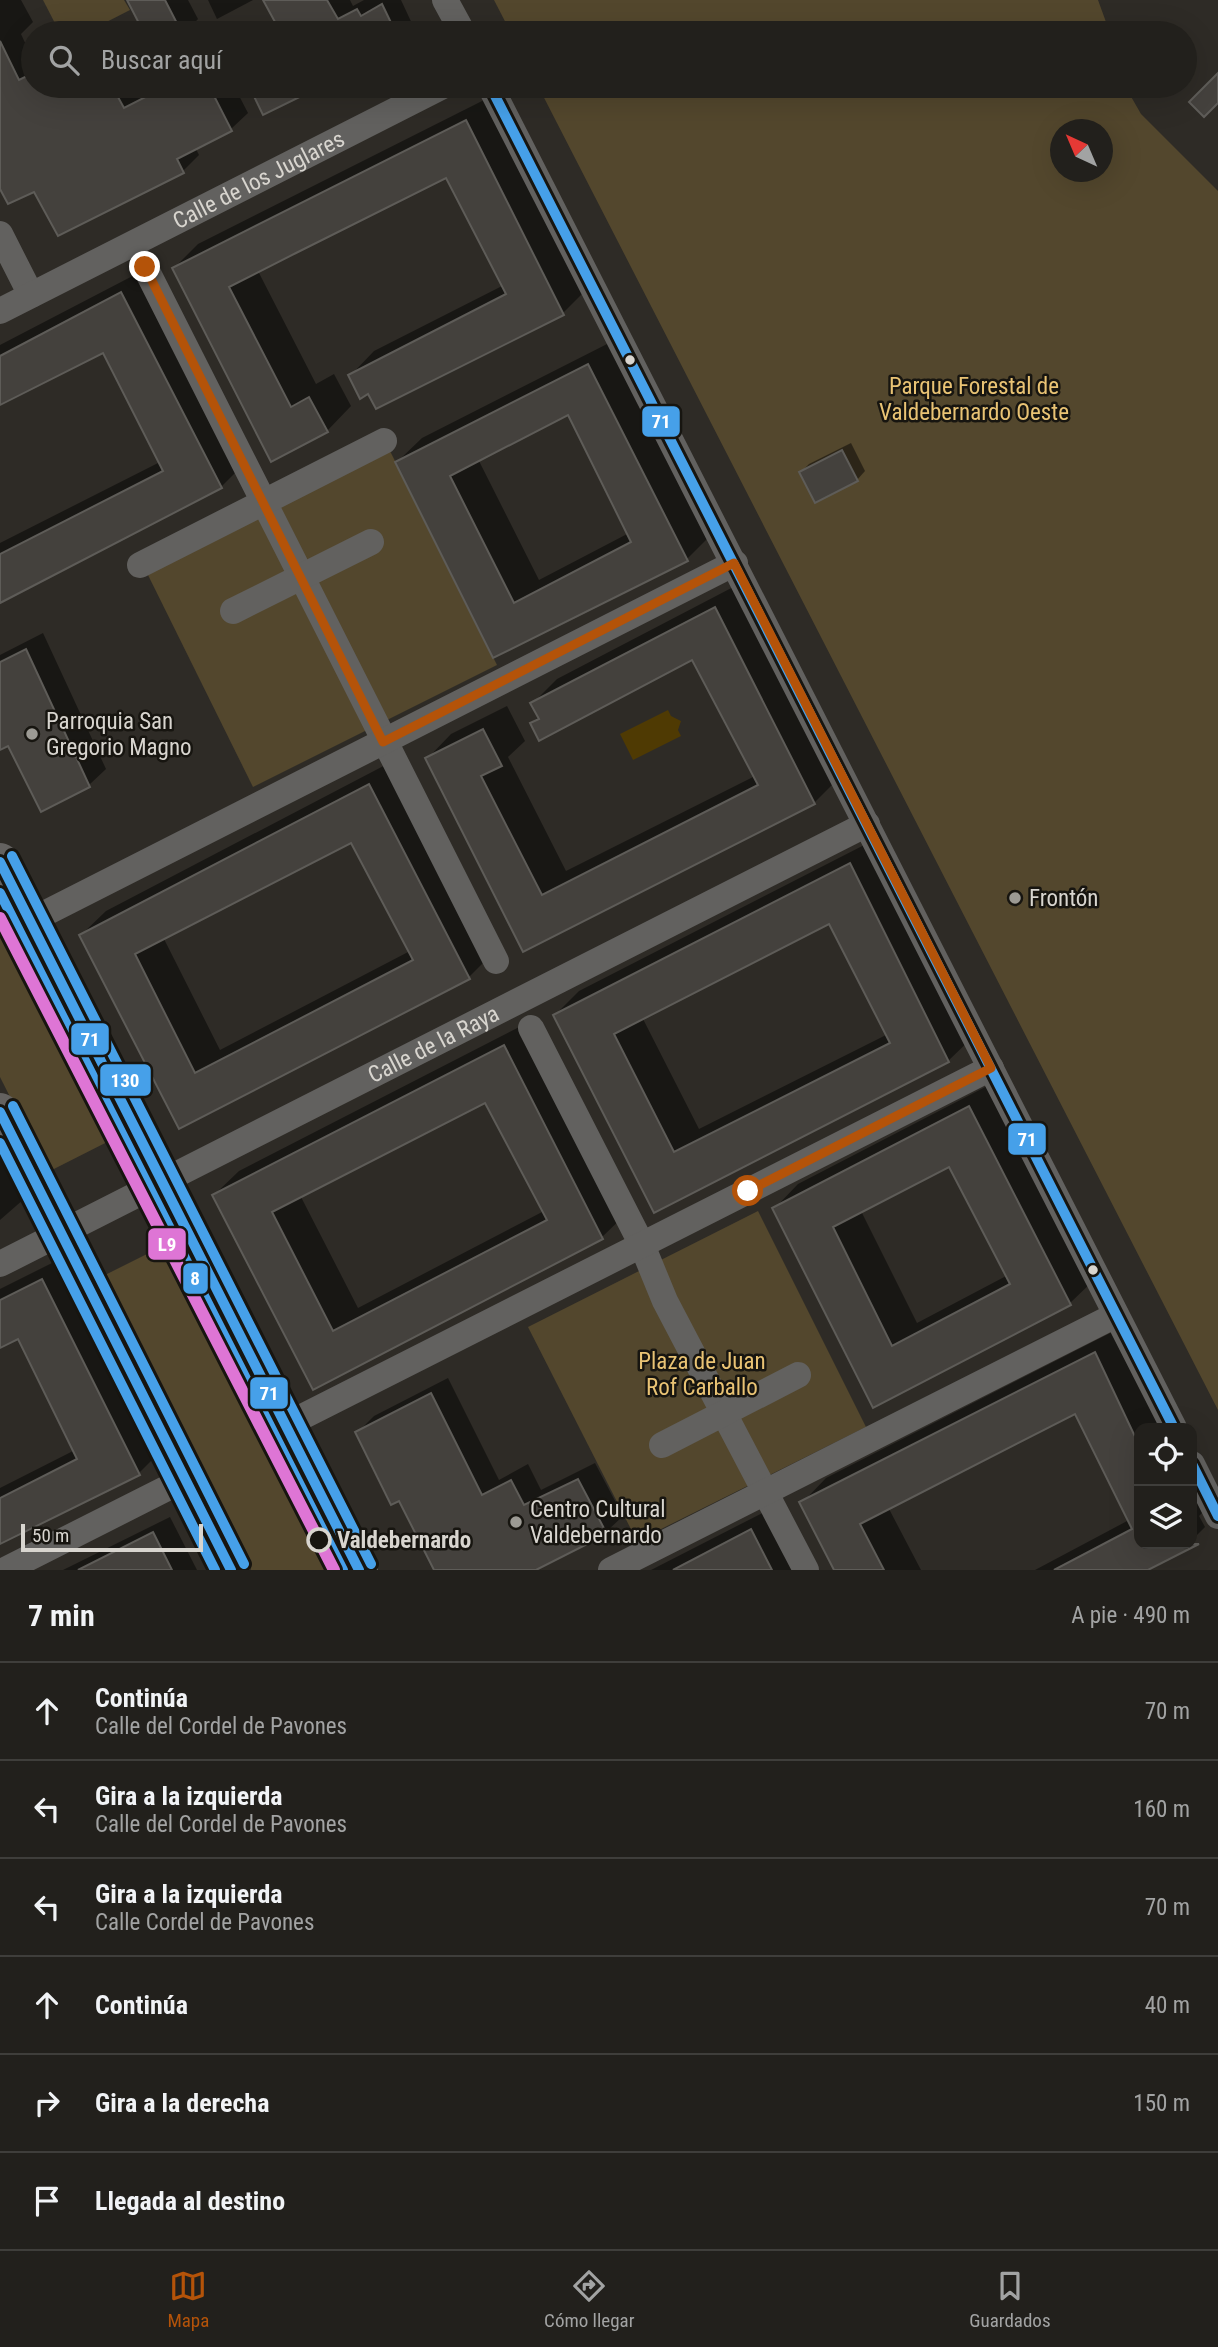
<!DOCTYPE html>
<html lang="es">
<meta charset="utf-8">
<style>
body{margin:0;font-family:"Roboto Condensed",sans-serif;background:#2e2d29;color:#f1f3f6}
.controls{position:absolute;right:21px;bottom:21px;display:grid;overflow:hidden;border-radius:14px;box-shadow:0 7px 28px #0002}
.controls button{width:63px;height:63px;display:grid;place-items:center;padding:0;border:0;border-bottom:2px solid #3f3e3b;background:#22201c;color:#f1f3f6;font:35px sans-serif}
.compass{position:absolute;left:1050px;top:119px;width:63px;height:63px;border-radius:50%;background:#22201c;box-shadow:0 7px 28px #0002;rotate:316deg}
.scale{position:absolute;left:21px;bottom:18px;width:182px;box-sizing:border-box;padding-left:7px;border:4px solid #d8d5cf;border-top:0;font-size:19px;line-height:24px;white-space:nowrap;color:#d8d5cf;-webkit-text-stroke:5px #171510;paint-order:stroke}
.stop{position:absolute;width:21px;height:21px;margin:-16px;border:5px solid #b45309;border-radius:50%;background:#fff}
.stop.end{background:#b45309;border-color:#fff;box-shadow:0 2px 7px #0008}
.list{margin:0;padding:0;list-style:none}
h2{display:flex;justify-content:space-between;align-items:center;height:91px;margin:0;padding:0 28px;font-size:30px}
h2 small{font-size:23px;font-weight:400;color:#a2a3a3}
.list li{display:grid;grid-template-columns:46px 1fr auto;gap:21px;align-items:center;box-sizing:border-box;height:98px;padding:0 28px;border-top:2px solid #3f3e3b}
.list b{display:block;font-size:26px;white-space:nowrap}
.list p{margin:0;font-size:23px;white-space:nowrap;color:#a2a3a3}
.list em{font-size:23px;font-style:normal;color:#a2a3a3}
.icon{flex:none;width:38px;height:38px;fill:none;stroke:currentColor;stroke-width:2;stroke-linecap:round;stroke-linejoin:round}
.map{position:relative;flex:none;width:1218px;height:1570px;overflow:hidden}
.search{position:absolute;background:#22201c;box-shadow:0 7px 28px #0002;left:21px;right:21px;top:21px;height:77px;display:flex;align-items:center;gap:18px;box-sizing:border-box;padding:0 24px;border-radius:38px;color:#a2a3a3;font-size:26px}
.sheet{height:679px;background:#22201c}
nav{display:flex;justify-content:space-around;align-items:center;box-sizing:border-box;height:98px;border-top:2px solid #3f3e3b;background:#22201c;font-size:19px;color:#a2a3a3}
nav a{display:grid;justify-items:center;gap:4px}
nav .on{color:#b45309}
.map>svg:first-child{display:block}
.green{fill:#53472d;fill-rule:evenodd}
.water{fill:#4f3a03}
.shadow{fill:#0007;fill-rule:evenodd}
.building{fill:#44413d;stroke:#5e5c58;stroke-width:2;fill-rule:evenodd}
.lines{fill:none;stroke-linecap:round;stroke-linejoin:round}
.street{stroke:#62615f;stroke-width:26}
.secondary{stroke:#646260;stroke-width:38}
.bus-1-casing{stroke:#171510;stroke-width:16}
.bus-2-casing{stroke:#171510;stroke-width:16}
.bus-3-casing{stroke:#171510;stroke-width:16}
.bus-1{stroke:#46a0e9;stroke-width:10}
.bus-2{stroke:#46a0e9;stroke-width:10}
.bus-3{stroke:#46a0e9;stroke-width:10}
.metro-1-casing{stroke:#171510;stroke-width:18}
.metro-1{stroke:#de75d5;stroke-width:12}
.route{stroke:#b45309;stroke-width:9}
.bus-dot{fill:#d8d5cf;stroke:#171510;stroke-width:2.5}
.poi-dot{fill:#9c9a94;stroke:#171510;stroke-width:2.5}
.stop-dot{fill:#171510;stroke:#d8d5cf;stroke-width:3.5}
.labels{text-anchor:middle;dominant-baseline:central;stroke-width:5;stroke-linejoin:round;paint-order:stroke}
.street-label{font-size:23px;fill:#d8d5cf;stroke:#171510}
.park-label{font-size:23px;fill:#e9c374;stroke:#171510}
.poi-label{font-size:23px;fill:#d8d5cf;stroke:#171510;text-anchor:start}
.stop-label{font-size:23px;font-weight:bold;fill:#d8d5cf;stroke:#171510;text-anchor:start}
.line-badge{stroke:#171510;stroke-width:2.5}
.badge-label{font-size:19px;text-anchor:middle;font-weight:bold;fill:#fff}
</style>
<div class="map">
<svg width="1218" height="1570" viewBox="0 0 1218 1570">
<rect width="100%" height="100%" fill="#2e2b26"/>
<g class="green">
<polygon points="43,0 124,0 130,10 85,33 60,33"/>
<polygon points="494,0 1098,0 1110,33 511,33"/>
<path d="M 538,86 L 1125,86 L 1141,114 L 1218,191 L 1218,1410 ZM 1060,130 L 1102,130 L 1102,172 L 1060,172 Z"/>
<polygon points="390,451 497,665 253,787 147,573"/>
<polygon points="0,902 119,1136 48,1172 0,1077"/>
<polygon points="758,1211 866,1427 637,1541 528,1327"/>
<polygon points="173,1241 340,1570 251,1570 101,1277"/>
</g>
<polygon class="water" points="668,710 671,716 681,721 678,730 681,736 633,760 620,734"/>
<g class="shadow">
<polygon points="0,0 21,0 33,22 21,34 33,60 33,86 137,86 141,93 155,86 234,86 248,113 231,129 195,147 199,155 183,171 35,190 0,184"/>
<polygon points="129,0 188,0 198,19 185,33 146,33"/>
<polygon points="208,0 253,0 217,19"/>
<polygon points="265,0 350,0 353,6 364,0 401,0 415,30 412,33 283,33"/>
<polygon points="490,97 587,289 563,313 369,392 350,376 374,351 504,285 447,175 258,271 316,384 334,374 351,406 327,431 272,460 174,268 198,244"/>
<polygon points="146,269 245,463 221,487 0,601 0,543 160,462 103,350 0,403 0,345"/>
<path d="M 613,341 L 711,535 L 687,559 L 494,656 L 397,462 L 422,438 ZM 568,413 L 629,533 L 539,580 L 478,459 Z"/>
<polygon points="851,443 865,471 857,480 801,472 809,464"/>
<polygon points="739,584 838,779 814,803 524,950 427,759 451,734 507,706 525,741 508,757 566,871 755,776 693,657 532,724 539,716 532,704 557,679"/>
<polygon points="43,633 106,769 89,785 41,810 8,744 0,748 0,655"/>
<path d="M 393,761 L 493,953 L 469,977 L 180,1127 L 81,935 L 106,911 ZM 352,840 L 410,951 L 220,1050 L 163,937 Z"/>
<path d="M 874,840 L 973,1037 L 948,1061 L 654,1211 L 555,1015 L 579,991 ZM 830,922 L 888,1034 L 699,1129 L 642,1017 Z"/>
<path d="M 529,1022 L 627,1213 L 602,1237 L 314,1388 L 214,1195 L 239,1171 ZM 486,1101 L 544,1211 L 358,1308 L 300,1195 Z"/>
<path d="M 993,1083 L 1094,1280 L 1069,1304 L 873,1405 L 774,1209 L 798,1184 ZM 950,1165 L 1008,1275 L 917,1323 L 861,1211 Z"/>
<polygon points="0,1130 32,1192 0,1220"/>
<polygon points="66,1256 163,1449 139,1473 0,1543 0,1488 75,1450 19,1336 0,1346 0,1289"/>
<polygon points="1120,1328 1169,1428 1139,1428 1139,1544 1188,1544 1181,1551 1144,1570 1035,1570 1129,1520 1076,1412 888,1507 921,1570 836,1570 802,1503 826,1478"/>
<polygon points="448,1378 499,1480 528,1464 541,1490 595,1463 623,1516 606,1532 533,1570 436,1570 400,1498 357,1433 374,1416"/>
<polygon points="1192,1475 1208,1507 1199,1516 1205,1527 1192,1540"/>
<polygon points="776,1506 808,1570 651,1570"/>
<polygon points="170,1517 197,1570 63,1570"/>
</g>
<g class="building">
<polygon points="127,0 165,0 182,33 144,33"/>
<polygon points="263,0 327,0 338,19 357,9 361,16 382,4 396,33 281,33"/>
<polygon points="0,41 19,80 33,73 33,86 112,86 124,108 167,86 209,86 232,131 177,159 184,173 58,236 34,192 8,204 0,189"/>
<polygon points="1218,73 1218,103 1204,117 1189,102"/>
<polygon points="249,86 322,86 263,115"/>
<polygon points="466,120 564,315 376,409 368,394 360,399 348,375 506,294 446,178 296,253 229,287 291,407 309,397 328,432 271,462 172,268"/>
<polygon points="121,292 222,488 0,603 0,554 163,471 103,353 0,405 0,356"/>
<path d="M 588,364 L 688,561 L 493,658 L 395,462 ZM 568,415 L 631,542 L 514,603 L 450,476 Z"/>
<polygon points="842,450 858,481 815,503 799,472"/>
<polygon points="715,607 815,804 523,952 425,758 483,729 502,766 481,776 542,895 758,785 692,660 539,741 530,723 539,719 530,703"/>
<polygon points="26,649 90,787 41,812 8,746 0,750 0,662"/>
<path d="M 369,784 L 470,979 L 179,1129 L 79,935 ZM 351,843 L 413,960 L 195,1073 L 135,954 Z"/>
<path d="M 850,863 L 949,1062 L 654,1213 L 553,1015 ZM 829,924 L 890,1043 L 674,1152 L 614,1034 Z"/>
<path d="M 504,1045 L 603,1239 L 313,1390 L 212,1195 ZM 485,1103 L 547,1220 L 333,1331 L 272,1212 Z"/>
<path d="M 969,1106 L 1071,1305 L 873,1408 L 772,1208 ZM 949,1167 L 1010,1284 L 892,1346 L 833,1227 Z"/>
<polygon points="42,1279 140,1475 0,1544 0,1498 77,1459 18,1339 0,1348 0,1300"/>
<polygon points="1095,1352 1139,1445 1139,1544 1199,1544 1148,1570 1054,1570 1132,1529 1075,1414 860,1524 884,1570 834,1570 799,1502"/>
<polygon points="431,1393 482,1495 511,1480 524,1505 578,1479 607,1534 536,1570 434,1570 399,1501 391,1505 355,1432"/>
<polygon points="751,1529 772,1570 673,1570"/>
<polygon points="153,1532 172,1570 78,1570"/>
</g>
<g class="lines">
<g class="street">
<polyline points="445,0 463,33"/>
<polyline points="490,86 1174,1428"/>
<polyline points="0,234 31,295"/>
<polyline points="145,267 496,961"/>
<path id="s1" d="M 0,311 L 443,86"/>
<polyline points="140,565 384,441"/>
<polyline points="233,611 371,542"/>
<polyline points="30,921 735,563"/>
<polyline points="531,1028 642,1245 665,1301 806,1570"/>
<path id="s2" d="M 0,1264 L 867,824"/>
<polyline points="286,1425 991,1068"/>
<polyline points="662,1445 798,1375"/>
<polyline points="1192,1464 1218,1516"/>
<polyline points="5,1570 185,1479"/>
<polyline points="611,1570 1116,1315"/>
</g>
<g class="secondary">
<polyline points="0,862 359,1570"/>
<polyline points="0,1112 231,1570"/>
</g>
<g class="bus-1-casing">
<g id="bus-1">
<polyline points="490,86 1174,1428"/>
<polyline points="0,862 359,1570"/>
<polyline points="0,1112 231,1570"/>
<polyline points="1192,1464 1218,1516"/>
</g>
</g>
<g class="bus-2-casing">
<g id="bus-2">
<polyline points="0,893 343,1570"/>
<polyline points="0,1143 215,1570"/>
</g>
</g>
<g class="bus-3-casing">
<g id="bus-3">
<polyline points="12,856 371,1564"/>
<polyline points="13,1106 244,1564"/>
</g>
</g>
<use href="#bus-1" class="bus-1"/>
<use href="#bus-2" class="bus-2"/>
<use href="#bus-3" class="bus-3"/>
<g class="metro-1-casing">
<polyline id="metro-1" points="0,918 334,1570"/>
</g>
<use href="#metro-1" class="metro-1"/>
</g>
<g class="lines">
<polyline class="route" points="145,267 383,742 734,563 991,1068 748,1191"/>
</g>
<g class="bus-dot">
<circle cx="630" cy="360" r="6"/>
<circle cx="1093" cy="1270" r="6"/>
</g>
<g class="poi-dot">
<circle cx="32" cy="734" r="7"/>
<circle cx="1015" cy="898" r="7"/>
<circle cx="516" cy="1522" r="7"/>
</g>
<circle class="stop-dot" cx="319" cy="1540" r="11"/>
<g class="labels">
<g class="street-label">
<text stroke="none"><textPath href="#s1" startOffset="290">Calle de los Juglares</textPath></text>
<text stroke="none"><textPath href="#s2" startOffset="486">Calle de la Raya</textPath></text>
</g>
<g class="park-label">
<text x="974" y="386">Parque Forestal de<tspan x="974" dy="26">Valdebernardo Oeste</tspan></text>
<text x="702" y="1361">Plaza de Juan<tspan x="702" dy="26">Rof Carballo</tspan></text>
</g>
<g class="poi-label">
<text x="46" y="721">Parroquia San<tspan x="46" dy="26">Gregorio Magno</tspan></text>
<text x="1029" y="898">Frontón</text>
<text x="530" y="1509">Centro Cultural<tspan x="530" dy="26">Valdebernardo</tspan></text>
</g>
<g class="stop-label">
<text x="337" y="1540">Valdebernardo</text>
</g>
</g>
<g class="line-badge">
<rect x="641" y="405" width="40" height="33" rx="7" fill="#46a0e9"/>
<rect x="70" y="1022" width="40" height="34" rx="7" fill="#46a0e9"/>
<rect x="99" y="1063" width="53" height="34" rx="7" fill="#46a0e9"/>
<rect x="1007" y="1122" width="40" height="34" rx="7" fill="#46a0e9"/>
<rect x="147" y="1227" width="40" height="34" rx="7" fill="#de75d5"/>
<rect x="182" y="1262" width="27" height="33" rx="7" fill="#46a0e9"/>
<rect x="249" y="1376" width="40" height="34" rx="7" fill="#46a0e9"/>
</g>
<g class="badge-label">
<text x="661" y="428">71</text>
<text x="90" y="1046">71</text>
<text x="125" y="1087">130</text>
<text x="1027" y="1146">71</text>
<text x="167" y="1251">L9</text>
<text x="195" y="1285">8</text>
<text x="269" y="1400">71</text>
</g>
</svg>
<div class="controls">
<button><svg class="icon" aria-label="locate" viewBox="0 0 24 24"><circle cx="12" cy="12" r="6"/><path d="M12 2v4M12 18v4M2 12h4M18 12h4"/></svg></button>
<button><svg class="icon" aria-label="layers" viewBox="0 0 24 24"><path d="M12 4l9 5-9 5-9-5zM3 14l9 5 9-5"/></svg></button>
</div>
<svg class="compass" viewBox="-18 -18 36 36"><path d="M0-13l5 13h-10z" fill="#e53935"/><path d="M0 13l5-13h-10z" fill="#a2a3a3"/></svg>
<div class="scale">50 m</div>
<div class="stop" style="left:748px;top:1191px"></div>
<div class="stop end" style="left:145px;top:267px"></div>
<div class="search"><svg class="icon" aria-label="search" viewBox="0 0 24 24"><circle cx="10" cy="10" r="6"/><path d="M15 15l6 6"/></svg>Buscar aquí</div>
</div>
<section class="sheet">
<h2>7 min<small>A pie · 490 m</small></h2>
<ul class="list">
<li><svg class="icon" aria-label="ahead" viewBox="0 0 24 24"><path d="M12 20V5M6 11l6-6 6 6"/></svg><div><b>Continúa</b><p>Calle del Cordel de Pavones</p></div><em>70 m</em></li>
<li><svg class="icon" aria-label="left" viewBox="0 0 24 24"><path d="M17 20v-9H6M10 6l-5 5 5 5"/></svg><div><b>Gira a la izquierda</b><p>Calle del Cordel de Pavones</p></div><em>160 m</em></li>
<li><svg class="icon" aria-label="left" viewBox="0 0 24 24"><path d="M17 20v-9H6M10 6l-5 5 5 5"/></svg><div><b>Gira a la izquierda</b><p>Calle Cordel de Pavones</p></div><em>70 m</em></li>
<li><svg class="icon" aria-label="ahead" viewBox="0 0 24 24"><path d="M12 20V5M6 11l6-6 6 6"/></svg><div><b>Continúa</b></div><em>40 m</em></li>
<li><svg class="icon" aria-label="right" viewBox="0 0 24 24"><path d="M7 20v-9h11M14 6l5 5-5 5"/></svg><div><b>Gira a la derecha</b></div><em>150 m</em></li>
<li><svg class="icon" aria-label="arrive" viewBox="0 0 24 24"><path d="M6 21V4h12l-3 4 3 4H6"/></svg><div><b>Llegada al destino</b></div></li>
</ul>
</section>
<nav>
<a class="on"><svg class="icon" aria-label="map" viewBox="0 0 24 24"><path d="M3 6l6-2 6 2 6-2v14l-6 2-6-2-6 2zM9 4v14M15 6v14"/></svg>Mapa</a>
<a><svg class="icon" aria-label="directions" viewBox="0 0 24 24"><path d="M12 3l9 9-9 9-9-9zM9 14v-3h6M13 9l2 2-2 2"/></svg>Cómo llegar</a>
<a><svg class="icon" aria-label="saved" viewBox="0 0 24 24"><path d="M7 4h10v16l-5-4-5 4z"/></svg>Guardados</a>
</nav>
